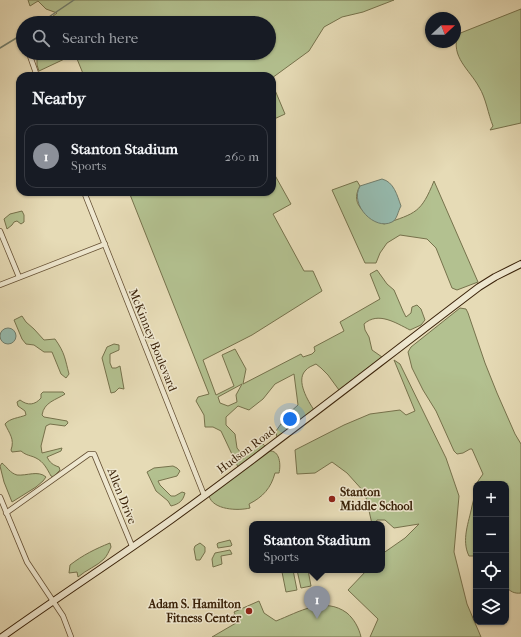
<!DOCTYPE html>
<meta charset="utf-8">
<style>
body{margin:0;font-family:"IM FELL French Canon",serif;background:#20242c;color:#f1f3f6}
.controls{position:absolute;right:12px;bottom:12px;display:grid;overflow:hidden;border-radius:8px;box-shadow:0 1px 3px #0004}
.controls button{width:36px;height:36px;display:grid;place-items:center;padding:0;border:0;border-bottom:1px solid #363941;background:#171b24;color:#f1f3f6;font:20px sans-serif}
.compass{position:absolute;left:425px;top:12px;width:36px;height:36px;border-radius:50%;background:#171b24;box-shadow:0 1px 3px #0004;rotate:68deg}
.you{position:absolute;left:290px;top:419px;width:14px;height:14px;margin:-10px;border:3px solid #fff;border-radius:50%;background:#1a73e8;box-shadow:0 0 0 6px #1a73e833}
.badge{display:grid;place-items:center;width:26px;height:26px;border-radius:50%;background:#8c9099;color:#fff;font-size:13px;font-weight:700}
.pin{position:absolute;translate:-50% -33px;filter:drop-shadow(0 1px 2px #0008)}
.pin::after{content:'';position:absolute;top:21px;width:14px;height:12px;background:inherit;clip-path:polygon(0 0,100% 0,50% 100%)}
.popup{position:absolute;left:249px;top:521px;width:136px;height:52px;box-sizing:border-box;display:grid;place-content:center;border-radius:8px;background:#171b24;filter:drop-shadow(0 1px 3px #0005);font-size:13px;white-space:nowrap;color:#9ea1a6}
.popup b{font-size:15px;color:#f1f3f6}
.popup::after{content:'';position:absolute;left:50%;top:100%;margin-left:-8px;border:8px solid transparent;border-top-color:#171b24}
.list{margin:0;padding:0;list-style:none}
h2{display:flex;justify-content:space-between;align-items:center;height:52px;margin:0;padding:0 16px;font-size:17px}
h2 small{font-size:13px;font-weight:400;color:#9ea1a6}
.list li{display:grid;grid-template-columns:26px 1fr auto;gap:12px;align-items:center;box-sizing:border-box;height:64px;margin:0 8px 8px;padding:0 8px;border:1px solid #363941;border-radius:12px}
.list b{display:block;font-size:15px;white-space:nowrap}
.list p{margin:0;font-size:13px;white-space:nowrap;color:#9ea1a6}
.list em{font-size:13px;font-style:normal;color:#9ea1a6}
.icon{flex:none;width:22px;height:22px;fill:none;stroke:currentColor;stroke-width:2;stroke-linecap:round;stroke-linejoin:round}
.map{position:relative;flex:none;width:521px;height:637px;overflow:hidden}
.search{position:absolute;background:#171b24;box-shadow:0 1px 3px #0004;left:16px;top:16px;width:260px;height:44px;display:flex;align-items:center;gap:10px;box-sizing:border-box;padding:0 14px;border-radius:22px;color:#9ea1a6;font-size:15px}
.panel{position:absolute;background:#171b24;box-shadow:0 1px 3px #0004;left:16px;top:72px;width:260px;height:124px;border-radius:12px}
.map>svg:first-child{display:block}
.green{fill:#b3c190;stroke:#76724c;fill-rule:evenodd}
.water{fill:#96bbaf;stroke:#717e6d}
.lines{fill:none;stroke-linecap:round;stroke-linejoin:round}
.stream{stroke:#717e6d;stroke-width:1.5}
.street-casing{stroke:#655034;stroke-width:6}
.secondary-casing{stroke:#3a2209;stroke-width:8}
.street{stroke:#efe8d0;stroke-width:4.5}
.secondary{stroke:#efe8d0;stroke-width:6}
.poi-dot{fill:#8f2418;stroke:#efe8d0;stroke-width:1.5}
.labels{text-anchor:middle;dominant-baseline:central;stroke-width:3;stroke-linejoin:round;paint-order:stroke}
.street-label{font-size:12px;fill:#3a2209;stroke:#efe8d0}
.poi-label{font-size:12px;font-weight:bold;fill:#3a2209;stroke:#efe8d0;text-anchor:start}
</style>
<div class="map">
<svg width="521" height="637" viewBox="0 0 521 637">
<rect width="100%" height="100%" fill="#e6dbb6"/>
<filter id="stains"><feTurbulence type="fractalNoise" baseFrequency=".005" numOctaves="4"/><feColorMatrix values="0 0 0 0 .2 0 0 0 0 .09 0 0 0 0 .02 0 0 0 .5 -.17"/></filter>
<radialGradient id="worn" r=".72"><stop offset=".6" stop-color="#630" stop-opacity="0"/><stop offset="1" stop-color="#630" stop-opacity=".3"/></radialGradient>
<g class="green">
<polygon points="28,0 394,0 363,12 342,17 324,27 309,51 272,78 272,76 84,76 75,54 39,71 37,65 37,53 269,53 269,23 44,23 57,13 46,9 38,1 30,6"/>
<path d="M 521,9 L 521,123 L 490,130 L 493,126 C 488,114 486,98 479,87 C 470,70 450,57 458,34 Z"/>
<polygon points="272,83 285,114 272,120"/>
<path d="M 272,170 L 291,204 L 273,214 L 304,271 L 313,271 L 322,291 L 252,335 L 203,360 L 216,395 L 234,386 L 222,355 L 235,349 L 246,369 L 243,384 L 301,354 L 303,357 L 312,354 L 315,351 L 314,347 L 344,331 L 340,322 L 380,299 L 370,274 L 377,270 L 387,284 L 394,290 L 403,311 L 406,317 L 411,313 L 412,307 L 417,305 L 421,309 L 425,320 L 421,325 L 410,330 C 396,323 378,311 364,324 L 365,330 L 369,337 L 372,350 L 382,357 L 339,390 L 328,375 L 321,368 L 316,364 C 312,366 308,367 305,371 C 296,381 308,401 314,410 L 277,438 L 276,431 L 288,414 L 298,405 L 294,374 L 275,384 L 263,399 L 249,410 L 238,406 L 226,417 L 226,425 L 235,434 L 237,448 L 241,453 L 245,455 L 254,449 L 260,444 L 263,444 L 265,446 L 238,467 L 221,431 L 213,427 L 205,427 L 204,415 L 196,401 L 198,397 L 209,394 L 129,192 L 272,192 ZM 242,384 L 236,395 L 237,402 L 228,406 L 220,403 L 218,397 Z"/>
<path d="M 357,181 L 360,186 C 348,207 370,216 384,224 C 416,213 421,213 434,181 L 478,282 L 457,290 L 452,288 L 436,248 L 427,239 L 400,235 L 387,243 L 380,253 L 376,263 L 365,263 L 332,190 Z"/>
<polygon points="22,211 24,215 24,222 21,224 17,221 14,222 12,225 7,229 4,219 10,214"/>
<path d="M 460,308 L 466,309 L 468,313 L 485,363 L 497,393 L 515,434 L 521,444 L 521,593 C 514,594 510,591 506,587 L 506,484 L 476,484 L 483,474 L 472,449 L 470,449 L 463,453 L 457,454 L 454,451 L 436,411 L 423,390 L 412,368 L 408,352 L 411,347 Z"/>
<path d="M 22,316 L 26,322 L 34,329 L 44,340 L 55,339 C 65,353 65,359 69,374 L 66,378 L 61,374 L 52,352 L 44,352 L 34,345 L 26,344 L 22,339 L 14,320 Z"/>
<polygon points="114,344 119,345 119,350 110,354 110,363 112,368 116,368 120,366 124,389 119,388 115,392 111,393 102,358 107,347"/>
<polygon points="394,360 400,364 446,458 459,496 454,552 467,604 481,637 370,637 378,619 348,590 367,570 382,570 382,554 405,538 419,524 394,528 385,520 377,520 375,524 372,524 365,493 347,473 332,462 315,473 297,474 295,450 344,425 370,414 400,410 406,415 415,411"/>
<path d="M 43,392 L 63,392 L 65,394 C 56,400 44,402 42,415 L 44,417 L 67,421 L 68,423 L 65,426 L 50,424 L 46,426 L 41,446 L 42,453 L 62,448 L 61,451 L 47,457 C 50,463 53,465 59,467 L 60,470 L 53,477 L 51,476 C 47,469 44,462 36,458 C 30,455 27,456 21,451 L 12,452 L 11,450 C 15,439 9,433 5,424 C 10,418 19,418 26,415 L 25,411 L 18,406 L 17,402 L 20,400 C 28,406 35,405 41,398 L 41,394 Z"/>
<path d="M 269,451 C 280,450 281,465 279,473 L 275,473 C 271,488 263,497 249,504 L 250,508 C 238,511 213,510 209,496 Z"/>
<path d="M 2,463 C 7,467 10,473 17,475 C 27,476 38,470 46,477 L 43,481 L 36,487 L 12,502 L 4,482 L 0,466 Z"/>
<path d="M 173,466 L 177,468 L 180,471 L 177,476 L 158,481 L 160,485 L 171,496 L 175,496 L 182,492 L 185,493 C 183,501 179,504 171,506 L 168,501 L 156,491 L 147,472 L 154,468 Z"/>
<path d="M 476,484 L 476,556 L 469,556 C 461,540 469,522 472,506 C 474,499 475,492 476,484 Z"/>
<polygon points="230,540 232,545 231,546 218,548 217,544 218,543"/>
<path d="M 110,543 L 111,547 C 109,551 107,556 104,559 C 97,566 86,570 78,577 L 77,572 L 69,573 L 70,565 C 83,555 95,549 110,543 Z"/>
<polygon points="200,543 205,547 205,552 200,560 196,560 194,549 195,546"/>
<polygon points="230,550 232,554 221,556 222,564 213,567 212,559 215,553"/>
<polygon points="293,570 297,590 286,592 282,572"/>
<polygon points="297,570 308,570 311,586 301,588"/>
<path d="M 259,601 L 264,613 L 276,621 C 299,612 324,596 347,613 C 354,619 359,628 361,637 L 212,637 L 236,623 L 233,615 L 235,614 L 234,612 Z"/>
</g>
<g class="water">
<path d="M 382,179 C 394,182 397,195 401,206 C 398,211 397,220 392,222 C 375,231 349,205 360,186 Z"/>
<circle cx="8" cy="336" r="8"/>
</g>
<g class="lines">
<g class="stream">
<polyline points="40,23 74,0"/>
<polyline points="0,48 23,34"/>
</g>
<g class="street-casing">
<g id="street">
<polyline points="30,56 37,76"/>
<polyline points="84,192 204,495"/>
<polyline points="0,231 19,277"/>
<polyline points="0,285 105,244"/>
<polyline points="0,497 27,562 63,616 71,637"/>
<polyline points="6,513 89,454 94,454 132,546"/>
</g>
</g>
<g class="secondary-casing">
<path id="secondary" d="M 2,637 C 58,597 115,560 171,520 C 275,445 376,365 479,287 L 495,277 L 521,264"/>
</g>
<use href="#street" class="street"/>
<use href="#secondary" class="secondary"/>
</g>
<g class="poi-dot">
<circle cx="332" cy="499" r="4"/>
<circle cx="249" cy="611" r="4"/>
</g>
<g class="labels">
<g class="street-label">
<text transform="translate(153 340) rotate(68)">McKinney Boulevard</text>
<text transform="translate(246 450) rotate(-37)">Hudson Road</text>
<text transform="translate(122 496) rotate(68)">Allen Drive</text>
</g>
<g class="poi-label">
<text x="340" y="492">Stanton<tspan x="340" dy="14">Middle School</tspan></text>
<text x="241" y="604" text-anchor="end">Adam S. Hamilton<tspan x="241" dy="14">Fitness Center</tspan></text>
</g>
</g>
<rect width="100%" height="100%" filter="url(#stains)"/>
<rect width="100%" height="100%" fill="url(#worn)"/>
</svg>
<div class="controls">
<button>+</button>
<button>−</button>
<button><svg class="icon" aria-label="locate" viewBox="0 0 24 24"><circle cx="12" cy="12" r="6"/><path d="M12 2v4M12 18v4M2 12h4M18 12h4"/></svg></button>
<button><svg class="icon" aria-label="layers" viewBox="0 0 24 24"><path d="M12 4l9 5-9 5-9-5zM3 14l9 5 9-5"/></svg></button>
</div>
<svg class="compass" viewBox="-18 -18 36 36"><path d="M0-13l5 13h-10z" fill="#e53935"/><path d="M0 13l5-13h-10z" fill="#9ea1a6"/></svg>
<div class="you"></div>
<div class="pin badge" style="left:317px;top:619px">1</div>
<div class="popup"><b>Stanton Stadium</b>Sports</div>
<div class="search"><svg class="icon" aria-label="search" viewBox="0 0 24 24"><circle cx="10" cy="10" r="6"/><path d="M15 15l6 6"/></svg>Search here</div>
<section class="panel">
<h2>Nearby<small></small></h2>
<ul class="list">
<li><span class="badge">1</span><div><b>Stanton Stadium</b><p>Sports</p></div><em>260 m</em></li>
</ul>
</section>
</div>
